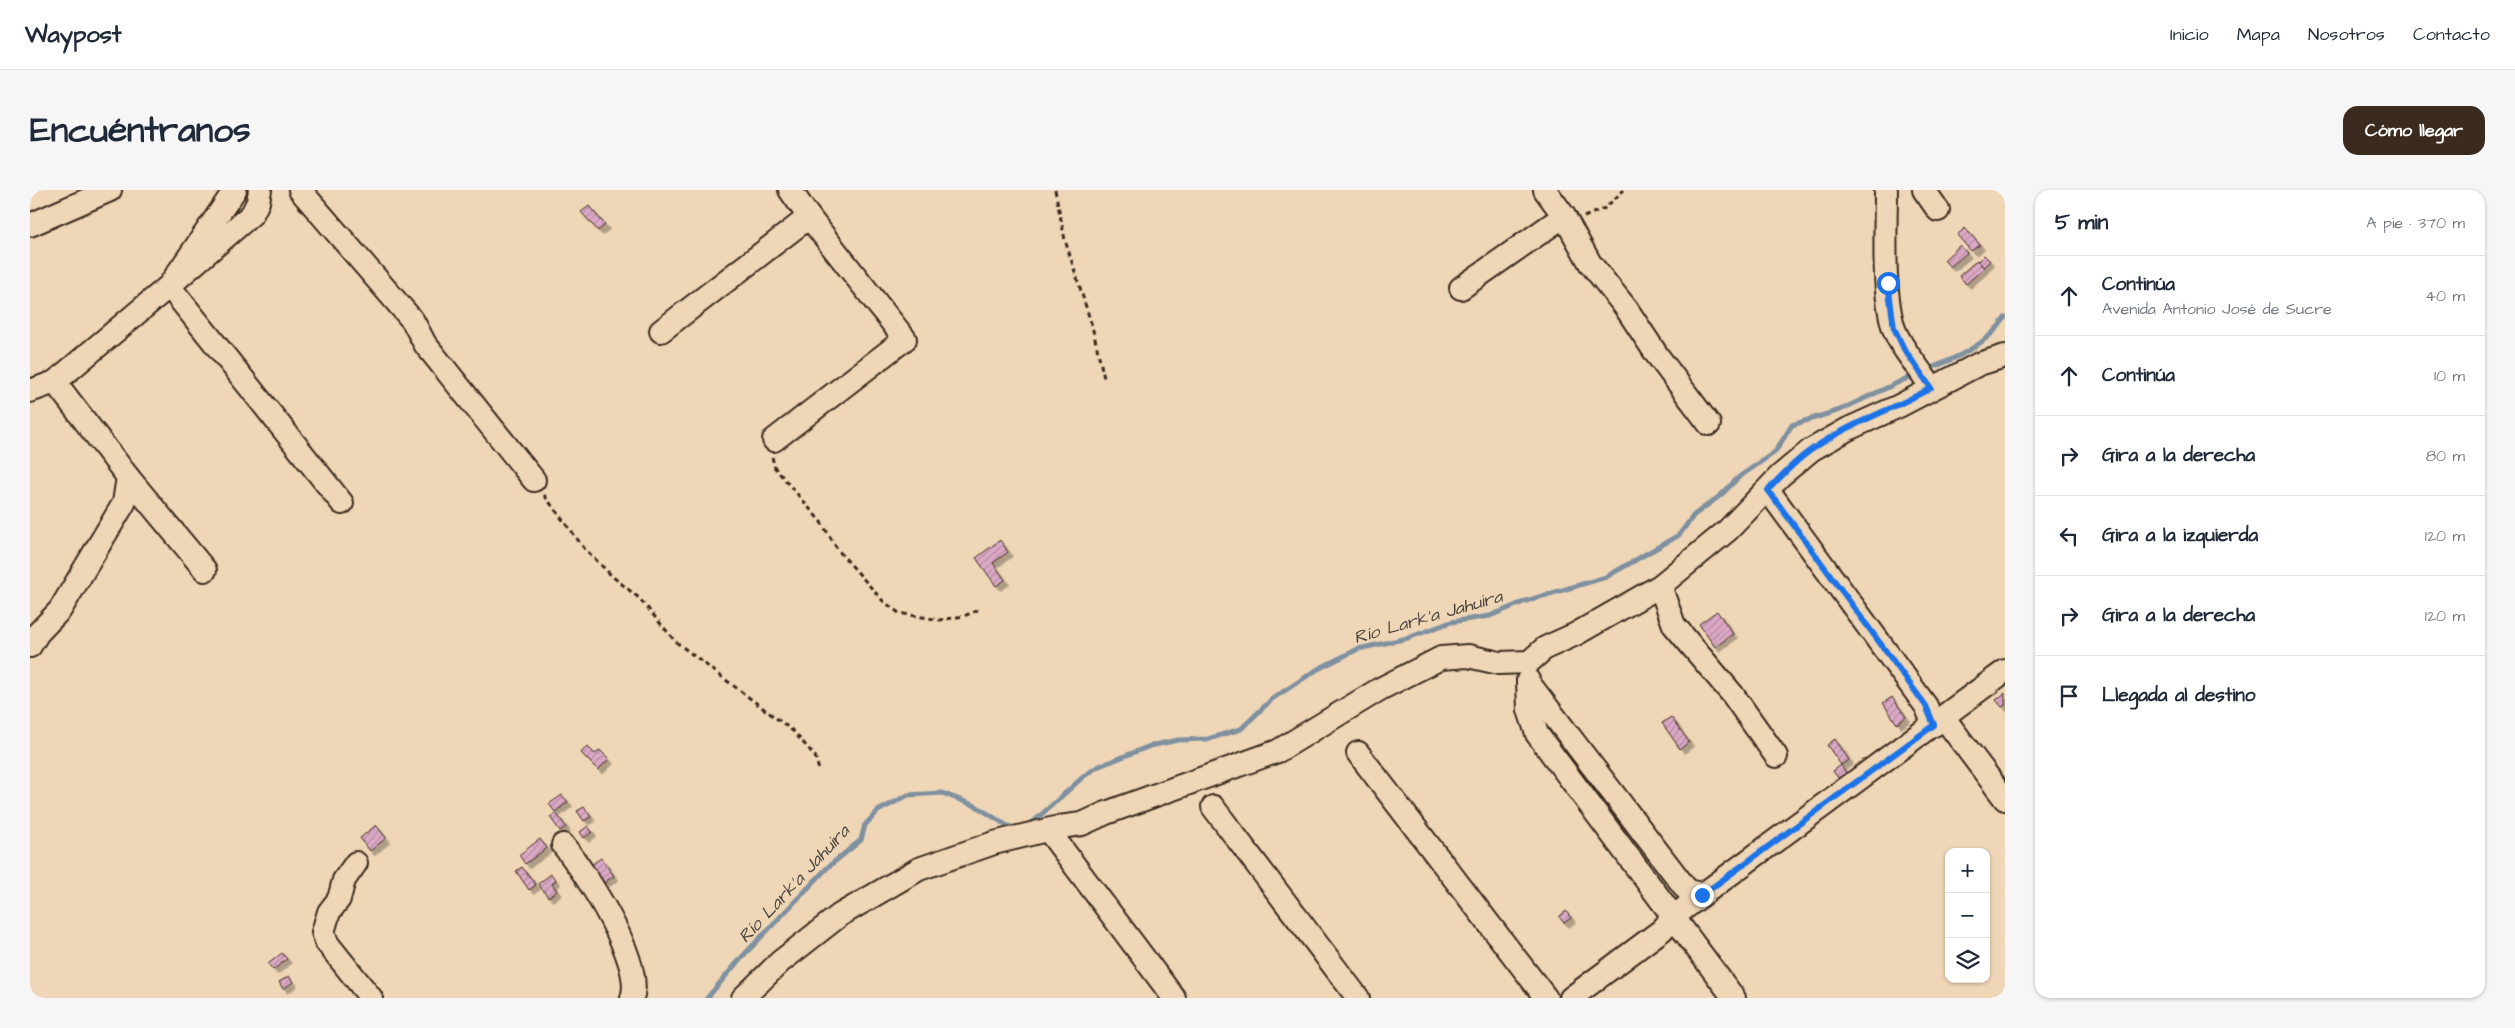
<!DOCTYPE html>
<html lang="es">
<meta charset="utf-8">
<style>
body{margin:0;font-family:"Architects Daughter",sans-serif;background:#f6f6f7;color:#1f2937}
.controls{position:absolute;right:15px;bottom:15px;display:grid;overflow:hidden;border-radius:10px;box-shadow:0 1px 4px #0004}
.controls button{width:45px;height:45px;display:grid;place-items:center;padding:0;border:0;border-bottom:1px solid #e0e1e3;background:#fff;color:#1f2937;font:25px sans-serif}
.stop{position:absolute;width:15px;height:15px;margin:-11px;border:4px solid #1a73e8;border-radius:50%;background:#fff}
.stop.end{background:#1a73e8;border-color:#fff;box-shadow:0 1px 5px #0008}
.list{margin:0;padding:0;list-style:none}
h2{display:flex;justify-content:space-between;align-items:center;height:65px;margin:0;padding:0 20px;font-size:21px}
h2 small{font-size:16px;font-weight:400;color:#747a83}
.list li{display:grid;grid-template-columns:32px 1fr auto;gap:15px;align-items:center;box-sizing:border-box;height:80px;padding:0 20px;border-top:1px solid #e0e1e3}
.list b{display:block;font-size:19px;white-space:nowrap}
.list p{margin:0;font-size:16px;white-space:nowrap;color:#747a83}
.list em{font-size:16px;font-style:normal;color:#747a83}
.icon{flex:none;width:28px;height:28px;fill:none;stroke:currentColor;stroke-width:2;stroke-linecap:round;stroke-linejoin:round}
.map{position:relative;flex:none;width:1975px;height:808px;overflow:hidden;border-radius:15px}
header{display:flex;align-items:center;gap:30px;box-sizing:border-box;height:70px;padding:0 25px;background:#fff;border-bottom:1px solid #e0e1e3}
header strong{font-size:24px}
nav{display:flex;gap:28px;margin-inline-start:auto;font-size:18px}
.intro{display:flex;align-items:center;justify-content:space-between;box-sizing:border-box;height:120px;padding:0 30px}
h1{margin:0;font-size:35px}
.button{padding:12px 22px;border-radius:15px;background:#3b2a1e;color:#fff;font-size:18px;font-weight:700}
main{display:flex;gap:30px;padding:0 30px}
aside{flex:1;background:#fff;border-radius:15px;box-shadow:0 1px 4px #0004}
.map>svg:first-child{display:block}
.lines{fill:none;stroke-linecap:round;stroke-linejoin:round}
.stream{stroke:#7f90a0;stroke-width:5}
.building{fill:url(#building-hatch);stroke:#3b2a1e;filter:url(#shadow)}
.minor-casing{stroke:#3b2a1e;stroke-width:26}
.path{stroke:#3b2a1e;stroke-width:3;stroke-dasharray:5 4;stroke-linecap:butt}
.minor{stroke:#eed6b6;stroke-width:22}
.route{stroke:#1a73e8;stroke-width:6}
.labels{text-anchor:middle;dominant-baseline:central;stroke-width:4;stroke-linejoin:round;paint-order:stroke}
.water-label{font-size:18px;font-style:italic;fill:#4c443f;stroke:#eed6b6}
</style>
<header>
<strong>Waypost</strong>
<nav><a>Inicio</a><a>Mapa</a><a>Nosotros</a><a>Contacto</a></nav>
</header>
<div class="intro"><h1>Encuéntranos</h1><a class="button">Cómo llegar</a></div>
<main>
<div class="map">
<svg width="1975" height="808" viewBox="0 0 1975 808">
<defs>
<pattern id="building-hatch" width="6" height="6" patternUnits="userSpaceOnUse" patternTransform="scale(1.25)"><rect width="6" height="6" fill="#dca9c6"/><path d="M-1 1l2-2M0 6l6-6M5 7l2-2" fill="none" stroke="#b48aa0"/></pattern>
<filter id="shadow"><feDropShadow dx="4.5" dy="4.5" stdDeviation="0" flood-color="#0004"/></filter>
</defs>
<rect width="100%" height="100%" fill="#eed6b6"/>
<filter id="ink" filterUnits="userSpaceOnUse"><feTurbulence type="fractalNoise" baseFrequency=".02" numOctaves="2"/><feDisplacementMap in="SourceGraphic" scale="10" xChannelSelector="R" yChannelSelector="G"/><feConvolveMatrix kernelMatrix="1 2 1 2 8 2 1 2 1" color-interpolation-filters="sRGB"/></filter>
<g filter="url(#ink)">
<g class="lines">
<g class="stream">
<path d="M 1896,180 C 1925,169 1958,154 1975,128"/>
<polyline points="1002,633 1053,587 1067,577 1120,556 1148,550 1178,549 1211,539 1242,509 1288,479 1328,459 1378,448 1421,432 1460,426 1496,411 1576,387 1649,345 1664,325 1691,305 1709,287 1745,262 1762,235 1810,220 1886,184"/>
<polyline points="677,808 712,767 798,677 831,650 835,635 848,621 878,605 912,603 946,616 976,635 987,639"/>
</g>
</g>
<g class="building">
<polygon points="559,16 575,35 568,41 551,22"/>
<polygon points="1935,38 1950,55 1941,61 1927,45"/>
<polygon points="1930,55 1937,63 1920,77 1914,70"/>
<polygon points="1954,65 1960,71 1953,77 1948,71"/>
<polygon points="1947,70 1954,78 1936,94 1929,86"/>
<polygon points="970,350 978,362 963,373 975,390 966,396 946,368"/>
<polygon points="1687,421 1703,444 1685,457 1669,434"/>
<polygon points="1975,503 1975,515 1972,517 1966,510"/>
<polygon points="1862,507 1876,527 1867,534 1853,513"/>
<polygon points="1641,527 1659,552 1650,559 1632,533"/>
<polygon points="1805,549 1819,570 1811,575 1797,555"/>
<polygon points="557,556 565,564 570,560 579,569 568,580 551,563"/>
<polygon points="1811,575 1816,583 1808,588 1803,581"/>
<polygon points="532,605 538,612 525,622 519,614"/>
<polygon points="554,617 561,627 554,631 547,621"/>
<polygon points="526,623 536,637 530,641 520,627"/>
<polygon points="346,635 356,648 340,661 330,648"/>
<polygon points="558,636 562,642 554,648 550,642"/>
<polygon points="510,649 517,658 495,674 489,665"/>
<polygon points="571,668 584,686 569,696 557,678"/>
<polygon points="492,677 506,695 499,700 486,681"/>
<polygon points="521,684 526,690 522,694 527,701 518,707 508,694"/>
<polygon points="1536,721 1541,728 1534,733 1529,727"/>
<polygon points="252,763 257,769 243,780 238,774"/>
<polygon points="259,786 263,792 253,799 249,792"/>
</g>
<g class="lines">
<g class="minor-casing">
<g id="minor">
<polyline points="230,0 228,12 222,24 139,96 312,313"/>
<polyline points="270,0 383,131 395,154 504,290"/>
<polyline points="1515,0 1534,26 1560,73 1596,118 1627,165 1679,234"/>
<path d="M 1856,0 C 1856,40 1852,102 1864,139 C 1872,161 1890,177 1901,198"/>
<polyline points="1894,0 1908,20"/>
<polyline points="0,35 80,0"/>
<polyline points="1431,98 1534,26"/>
<polyline points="631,141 779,27"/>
<polyline points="25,192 98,287 175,380"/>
<polyline points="0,201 25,192 139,96 205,0"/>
<polyline points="744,250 875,149 779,27 760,0"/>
<polyline points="1738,300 1896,516 1904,535"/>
<polyline points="0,456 8,443 30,420 94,313 98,287"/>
<polyline points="1498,490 1499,520 1507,544 1704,808"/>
<polyline points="1498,492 1657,700 1672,705 1975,481"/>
<polyline points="1914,528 1975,609"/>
<polyline points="1328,563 1516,808"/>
<polyline points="1746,566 1703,505 1644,435 1630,396 1698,340 1750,286 1781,260 1818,239 1869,216 1949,174 1975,166"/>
<polyline points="1183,617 1328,808"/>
<polyline points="1018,640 1144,808"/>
<path d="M 533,655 C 555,682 615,773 602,808"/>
<polyline points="326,673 314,690 309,709 299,722 293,742 297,753 341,808"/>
<polyline points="713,808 750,772 810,725 889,679 964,653 1029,637 1052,634 1076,623 1248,561 1350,499 1411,468 1438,466 1469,473 1499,472 1515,458 1546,444 1630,396"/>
<polyline points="1541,808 1632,740 1643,727 1672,705"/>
</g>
</g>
<g class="path">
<polyline points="1025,0 1035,50 1062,136 1074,188"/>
<polyline points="1554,27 1575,18 1594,0"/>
<polyline points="742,267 745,278 791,332 808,360 853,411 869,423 910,430 934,426 950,419"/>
<polyline points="514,305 554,358 583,387 609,408 646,452 763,541 785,566 789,580"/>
</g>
<use href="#minor" class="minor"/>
</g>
</g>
<g class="lines" filter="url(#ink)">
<path class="route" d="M 1672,705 L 1904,535 L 1896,516 L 1738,300 C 1751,286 1765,271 1781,260 C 1818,234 1862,220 1901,198 L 1874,159 L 1864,138 L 1858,93"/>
</g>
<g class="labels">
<g class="water-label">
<text transform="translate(1398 427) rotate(-16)">Río Lark’a Jahuira</text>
<text transform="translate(764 694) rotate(-47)">Río Lark’a Jahuira</text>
</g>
</g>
</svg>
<div class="controls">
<button>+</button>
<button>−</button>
<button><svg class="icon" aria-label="layers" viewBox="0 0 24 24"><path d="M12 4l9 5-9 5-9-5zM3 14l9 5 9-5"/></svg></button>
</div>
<div class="stop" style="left:1858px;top:93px"></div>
<div class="stop end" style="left:1672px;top:705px"></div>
</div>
<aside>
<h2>5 min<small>A pie · 370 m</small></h2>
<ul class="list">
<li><svg class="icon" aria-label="ahead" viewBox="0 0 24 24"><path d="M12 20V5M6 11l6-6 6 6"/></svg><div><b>Continúa</b><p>Avenida Antonio José de Sucre</p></div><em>40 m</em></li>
<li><svg class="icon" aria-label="ahead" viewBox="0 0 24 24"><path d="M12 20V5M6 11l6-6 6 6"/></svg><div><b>Continúa</b></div><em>10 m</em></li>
<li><svg class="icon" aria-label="right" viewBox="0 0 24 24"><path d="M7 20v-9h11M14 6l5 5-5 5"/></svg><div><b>Gira a la derecha</b></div><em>80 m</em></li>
<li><svg class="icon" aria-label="left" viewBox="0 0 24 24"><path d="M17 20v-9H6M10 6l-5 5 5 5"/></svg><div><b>Gira a la izquierda</b></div><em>120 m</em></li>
<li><svg class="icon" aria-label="right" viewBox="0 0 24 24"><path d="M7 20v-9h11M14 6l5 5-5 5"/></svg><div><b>Gira a la derecha</b></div><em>120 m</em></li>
<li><svg class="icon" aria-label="arrive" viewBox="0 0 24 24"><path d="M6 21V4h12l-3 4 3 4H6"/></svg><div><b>Llegada al destino</b></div></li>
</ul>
</aside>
</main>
